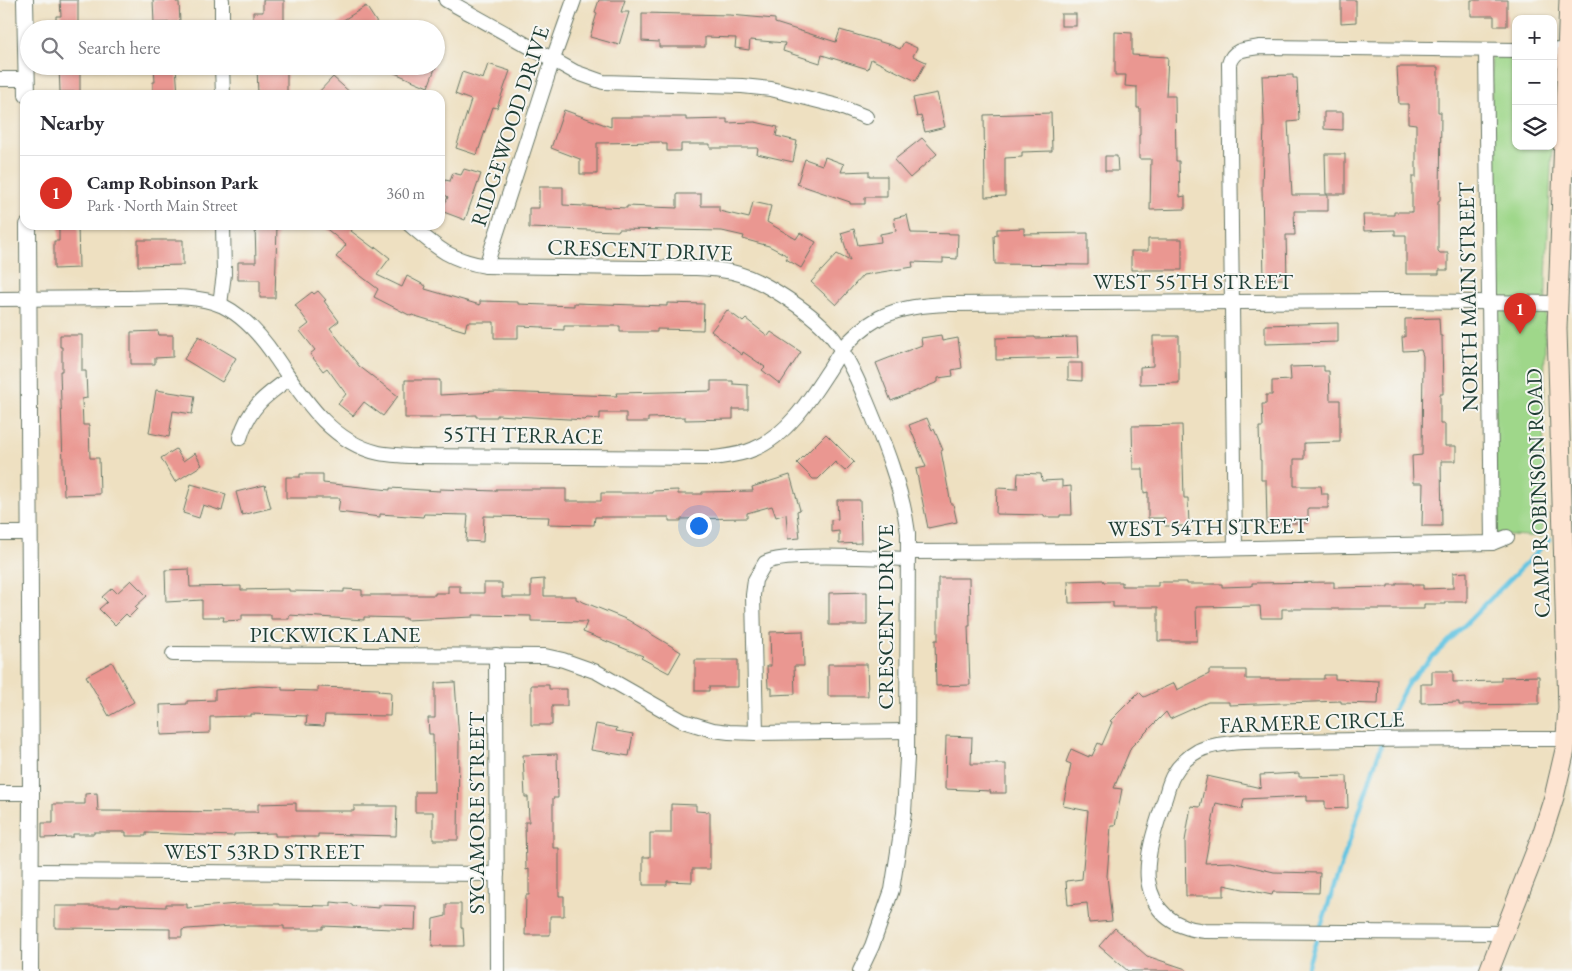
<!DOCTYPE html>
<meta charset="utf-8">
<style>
body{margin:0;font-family:"EB Garamond",serif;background:#f7f7f7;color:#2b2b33}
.controls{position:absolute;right:15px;top:15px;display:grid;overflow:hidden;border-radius:10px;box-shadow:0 1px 4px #0004}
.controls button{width:45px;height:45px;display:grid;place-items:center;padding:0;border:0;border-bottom:1px solid #e1e1e2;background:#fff;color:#2b2b33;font:25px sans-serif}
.you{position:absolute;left:698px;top:525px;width:18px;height:18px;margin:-12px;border:4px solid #fff;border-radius:50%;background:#1a73e8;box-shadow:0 0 0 8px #1a73e833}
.badge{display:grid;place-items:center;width:32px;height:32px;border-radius:50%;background:#d93025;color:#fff;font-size:16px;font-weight:700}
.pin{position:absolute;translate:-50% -41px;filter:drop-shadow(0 1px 2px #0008)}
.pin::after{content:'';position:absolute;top:26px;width:18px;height:15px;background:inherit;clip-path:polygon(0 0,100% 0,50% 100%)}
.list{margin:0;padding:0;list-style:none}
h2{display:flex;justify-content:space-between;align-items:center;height:65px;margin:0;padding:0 20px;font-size:21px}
h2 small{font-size:16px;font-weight:400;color:#7c7c81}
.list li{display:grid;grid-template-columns:32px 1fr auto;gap:15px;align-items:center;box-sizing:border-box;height:75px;padding:0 20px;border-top:1px solid #e1e1e2}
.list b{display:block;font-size:19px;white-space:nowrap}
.list p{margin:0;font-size:16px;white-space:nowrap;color:#7c7c81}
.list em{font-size:16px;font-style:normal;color:#7c7c81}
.icon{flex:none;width:28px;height:28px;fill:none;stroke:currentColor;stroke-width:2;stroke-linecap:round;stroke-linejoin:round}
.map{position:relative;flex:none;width:1572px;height:971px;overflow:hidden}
.search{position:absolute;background:#fff;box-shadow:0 1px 4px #0004;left:20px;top:20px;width:425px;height:55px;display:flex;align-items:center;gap:12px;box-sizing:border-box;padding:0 18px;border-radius:28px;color:#7c7c81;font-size:19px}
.panel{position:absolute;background:#fff;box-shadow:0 1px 4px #0004;left:20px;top:90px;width:425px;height:140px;border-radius:15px}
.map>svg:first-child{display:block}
.green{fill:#9fd78a;stroke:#5f8a5f}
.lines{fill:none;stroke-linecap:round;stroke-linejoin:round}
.stream{stroke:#64c5e2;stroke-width:4.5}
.building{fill:#ea9791}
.minor-casing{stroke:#677665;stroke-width:16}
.tertiary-casing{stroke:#677665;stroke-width:18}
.secondary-casing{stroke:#677665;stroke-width:21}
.minor{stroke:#fff;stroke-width:14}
.tertiary{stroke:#fff;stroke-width:16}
.secondary{stroke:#fde4d1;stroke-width:19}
.labels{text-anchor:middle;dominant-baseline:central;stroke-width:4;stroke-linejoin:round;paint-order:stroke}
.street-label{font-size:22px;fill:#1f3d34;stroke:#f6f6f2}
</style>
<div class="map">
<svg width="1572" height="971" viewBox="0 0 1572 971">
<rect width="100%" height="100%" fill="#f6f6f2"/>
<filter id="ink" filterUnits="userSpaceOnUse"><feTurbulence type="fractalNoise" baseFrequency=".02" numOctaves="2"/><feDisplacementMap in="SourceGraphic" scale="10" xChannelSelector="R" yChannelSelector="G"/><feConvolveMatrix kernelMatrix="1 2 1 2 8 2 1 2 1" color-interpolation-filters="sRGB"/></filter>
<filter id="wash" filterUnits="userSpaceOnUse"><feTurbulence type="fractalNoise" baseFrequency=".0096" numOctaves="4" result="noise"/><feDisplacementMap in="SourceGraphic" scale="20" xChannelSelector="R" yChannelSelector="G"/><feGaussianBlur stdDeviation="1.12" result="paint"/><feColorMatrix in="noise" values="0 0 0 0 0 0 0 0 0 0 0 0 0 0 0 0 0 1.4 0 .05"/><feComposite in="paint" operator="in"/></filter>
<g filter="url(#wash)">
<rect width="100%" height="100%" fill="#eee0c1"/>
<g class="green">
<polygon points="1491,55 1516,55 1516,146 1552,146 1546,278 1542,537 1496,534"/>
<polygon points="1553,55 1557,56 1553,129"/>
</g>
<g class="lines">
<polyline class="stream" points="1306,971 1392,713 1409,681 1549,540"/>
</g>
<g id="blocks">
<g class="building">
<polygon points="60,0 78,0 78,29 56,29 56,16 61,16"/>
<polygon points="153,0 176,0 176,2 179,2 180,22 154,23"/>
<polygon points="263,0 284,0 284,29 253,29 253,12 263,12"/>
<polygon points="599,0 625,0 621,12 629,12 619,45 590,37 597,13 595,12"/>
<polygon points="1341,0 1356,0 1356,22 1341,23"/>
<polygon points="1471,0 1507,0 1507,26 1494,26 1494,16 1471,16"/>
<polygon points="366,6 381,29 329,29"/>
<polygon points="642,13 730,15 775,19 775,23 836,42 840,30 891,45 900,49 904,42 917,48 913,56 926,62 916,81 871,59 868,69 822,55 820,63 783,51 785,43 750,40 749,50 735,48 736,38 705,37 705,47 659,47 659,42 642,41"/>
<rect x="1061" y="14" width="15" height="12"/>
<polygon points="1115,32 1132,33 1132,55 1168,57 1166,96 1175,96 1176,161 1179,161 1180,197 1185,196 1185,209 1150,210 1151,159 1139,159 1139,135 1140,135 1140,108 1137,108 1137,87 1125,86 1126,75 1115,75"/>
<polygon points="488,64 510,71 497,108 493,107 477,155 456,148 471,100 455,94 462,72 483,79"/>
<polygon points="59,66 80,66 80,92 60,92"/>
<polygon points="154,66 176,66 178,95 153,95 153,82 155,82"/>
<polygon points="257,66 287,66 287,95 258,95"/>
<polygon points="378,66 436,66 428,87"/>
<polygon points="1397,67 1438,67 1438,112 1441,112 1440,200 1438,201 1438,251 1440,253 1448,253 1448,270 1439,270 1439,274 1406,274 1406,235 1395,235 1395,230 1364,231 1363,215 1394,215 1394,212 1412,212 1412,177 1416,177 1416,124 1408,123 1408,104 1399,104"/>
<polygon points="1293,75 1293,78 1297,78 1299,120 1298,121 1288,122 1292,195 1328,195 1328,211 1294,211 1295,235 1286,235 1287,279 1264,279 1262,187 1264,123 1262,76"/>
<polygon points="333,77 353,95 316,95"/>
<polygon points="937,93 945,127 925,132 921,116 917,117 913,98"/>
<polygon points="564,110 611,127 611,117 686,117 686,120 727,119 727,123 755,122 778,127 776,136 797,141 793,162 757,154 758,148 710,148 710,144 681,144 681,151 667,151 667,144 662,144 662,142 597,143 597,174 580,174 580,159 551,148"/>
<polygon points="1324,112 1343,112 1343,130 1324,129"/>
<polygon points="1051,113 1052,151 1022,152 1022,157 1005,158 1005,196 985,197 984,115"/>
<polygon points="922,138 937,154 910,178 894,160"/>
<polygon points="1325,154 1345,154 1345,194 1326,194"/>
<polygon points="1105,156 1117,156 1118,171 1105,171"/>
<polygon points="825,157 844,164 841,172 869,171 869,176 887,176 887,197 865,197 865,204 850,204 850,202 797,184 805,159 822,165"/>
<polygon points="464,169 481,174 465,220 441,211 448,197 441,192 445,180 450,181 453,173 461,175"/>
<polygon points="539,187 563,187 563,205 627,208 627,206 677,208 677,194 701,194 701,206 719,206 719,211 749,218 753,202 771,206 767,222 796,239 800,233 816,242 801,268 786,259 788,256 769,246 743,239 744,236 722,231 619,229 618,231 529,228 529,208 539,208"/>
<polygon points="907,215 911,233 958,234 957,259 943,258 943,263 912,262 913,267 863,275 836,305 811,282 837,254 850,261 841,233 854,229 858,245 881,242 880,234 896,231 894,218"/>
<polygon points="59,225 78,225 79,268 54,269 54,241 59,241"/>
<polygon points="255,225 277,225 275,298 260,298 260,280 238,280 238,262 256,262"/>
<polygon points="322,225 356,225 351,231 375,249 376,247 390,258 377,275 402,287 407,276 426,286 425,289 480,305 480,301 518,302 518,304 574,306 574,303 667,306 667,303 704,304 703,330 657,329 657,332 620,332 620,326 564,326 564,330 543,329 543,327 518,326 518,338 494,338 494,322 467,322 465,331 412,315 411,316 374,297 378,289 336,257 346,245"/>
<polygon points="1024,228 1024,234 1088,233 1088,265 995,264 994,236 997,235 997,229"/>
<polygon points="1148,239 1182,239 1182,270 1131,270 1131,251 1148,251"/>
<polygon points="138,240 183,240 183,265 138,266"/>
<polygon points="318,291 326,300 324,301 339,321 330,328 359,366 398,396 383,416 364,402 353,416 338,404 346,394 327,368 323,371 310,354 315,350 300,331 309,324 295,305 312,292 314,294"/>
<polygon points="727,310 743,322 746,319 768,336 771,332 801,352 780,384 762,370 765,367 743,352 742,355 711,331"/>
<polygon points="1439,318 1440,336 1442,336 1443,394 1440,394 1440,424 1445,424 1445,446 1456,446 1456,461 1441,461 1442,526 1422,526 1423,483 1413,483 1412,456 1422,455 1423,356 1421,350 1403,351 1402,337 1405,337 1405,319"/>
<polygon points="1338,323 1338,342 1265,344 1265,325"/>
<polygon points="158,331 159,335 173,335 173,357 155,358 155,364 131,364 131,332"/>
<polygon points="60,335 82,335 82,371 86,371 87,398 82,399 83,425 89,425 90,458 99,458 100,494 64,495 60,371 62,371 62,347 60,347"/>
<polygon points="941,335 942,341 958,338 962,368 952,370 953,376 938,378 938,382 891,401 876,363 922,345 921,338"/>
<polygon points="199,336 236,358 222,382 184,359"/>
<polygon points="1153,336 1179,336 1179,383 1140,384 1140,367 1153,366"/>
<polygon points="1035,337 1035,338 1077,337 1078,358 996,360 996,338"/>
<polygon points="1068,363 1082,363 1082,381 1068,380"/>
<polygon points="1324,366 1324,371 1329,371 1330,400 1340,400 1340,442 1304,443 1304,459 1294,459 1294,486 1321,486 1322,494 1328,494 1328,508 1308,508 1308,523 1267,523 1266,480 1261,480 1261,460 1260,460 1259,427 1263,427 1262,404 1266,404 1266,395 1272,395 1272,381 1291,380 1290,367"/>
<polygon points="405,380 440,380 440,395 496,392 617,396 616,393 711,391 711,381 733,381 733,384 748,385 748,409 733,409 733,419 685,420 685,417 648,418 648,422 626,422 626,413 600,413 600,419 587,418 585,420 497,415 497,417 476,417 476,415 440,416 440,418 405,418"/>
<polygon points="156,390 195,396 192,414 173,411 169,437 149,433"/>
<polygon points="927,418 932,430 934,429 943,450 941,451 951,504 953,504 957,522 928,528 916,469 926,467 909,425"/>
<polygon points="1182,425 1184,498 1188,498 1189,526 1165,526 1165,518 1148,518 1148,492 1144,493 1143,469 1133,469 1132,426"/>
<polygon points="826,434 854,462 845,471 835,462 818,479 813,479 797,463"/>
<polygon points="176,449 183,461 195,453 202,465 175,482 161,458"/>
<polygon points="1018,473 1041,474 1042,481 1062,480 1062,487 1071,486 1072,515 1060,515 1060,517 1044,517 1044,515 996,514 997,488 1017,489"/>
<polygon points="300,474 323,474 323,483 390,490 390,488 440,491 440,489 496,491 496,489 566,489 566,501 601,501 601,493 652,493 652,491 678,490 678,494 702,494 702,492 753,491 752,487 790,475 800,510 797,511 800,538 788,539 786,514 776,517 772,506 747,513 747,518 681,519 681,521 669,521 669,517 595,517 594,525 548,524 549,517 484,516 483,542 466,541 468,515 424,514 423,517 380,514 380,517 338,512 340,498 286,498 286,477 300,477"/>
<polygon points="191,484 226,494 222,511 203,505 199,518 183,513"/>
<polygon points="265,485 271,508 242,515 236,492"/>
<polygon points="837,500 860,500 861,543 839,544 839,531 831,532 831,520 838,519"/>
<polygon points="189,569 190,587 241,586 241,590 289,589 289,591 344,592 344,589 362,590 362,595 435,595 435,593 448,593 448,586 460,586 460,593 484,593 484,583 502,583 502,597 531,597 531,580 544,579 544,596 576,596 576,599 628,620 681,652 669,673 641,658 643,656 583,632 587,622 531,621 531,616 473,615 473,617 406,620 406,618 364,617 364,620 289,615 289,619 271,619 271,615 242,615 242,620 223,621 224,617 202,617 202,600 166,602 165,570"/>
<polygon points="1467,572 1467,602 1445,602 1445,604 1424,604 1424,609 1282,609 1282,618 1261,618 1260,606 1196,607 1197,641 1158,641 1158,607 1113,607 1113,602 1069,603 1068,581 1103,580 1104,582 1122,582 1122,586 1158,586 1158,582 1187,582 1187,584 1222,584 1222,587 1252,586 1252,583 1334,582 1334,588 1388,587 1388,585 1397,585 1397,583 1412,583 1412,585 1423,585 1423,589 1453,588 1453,573"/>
<polygon points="938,578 969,578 970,626 968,626 970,685 936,686 935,640 938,640"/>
<polygon points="131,580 147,596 135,607 137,609 129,617 126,614 115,625 99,609 107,602 102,597 112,588 117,593"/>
<polygon points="867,592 867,625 829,625 829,593"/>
<polygon points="803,631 804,666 794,666 795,694 772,695 772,688 768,688 767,666 771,666 770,632"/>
<polygon points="695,660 738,660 738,687 709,687 709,691 695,691"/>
<polygon points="112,662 134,702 109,716 86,676"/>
<polygon points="828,664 867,664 868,696 828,696"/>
<polygon points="1209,670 1246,670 1246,679 1324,679 1324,675 1335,675 1335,679 1379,681 1378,704 1341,703 1341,701 1229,705 1229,702 1208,702 1170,719 1166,712 1131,747 1114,788 1122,789 1115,826 1111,826 1107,876 1112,921 1089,923 1087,903 1068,905 1066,881 1082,879 1088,811 1063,806 1071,764 1066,762 1071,749 1089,757 1089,755 1092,756 1098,743 1102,745 1112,722 1110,721 1139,692 1144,697 1174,683 1177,690 1209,674"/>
<polygon points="1432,671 1453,671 1453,682 1501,681 1501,677 1539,676 1539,704 1459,705 1459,702 1421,703 1421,684 1432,684"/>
<polygon points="455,682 459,740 458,840 433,840 433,812 415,812 415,792 434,792 433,734 429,734 428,718 435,718 435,683"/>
<polygon points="531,685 549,685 549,689 567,689 567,706 552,706 552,725 531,725"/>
<polygon points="259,686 282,687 282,690 318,691 318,687 379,689 378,691 391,692 390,716 325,715 324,726 306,725 307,716 251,714 251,716 210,717 210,733 161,735 160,705 187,704 187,701 215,700 215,690"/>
<polygon points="596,724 617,728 616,731 633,734 629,756 591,750"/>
<polygon points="946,736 972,737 971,764 1006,764 1006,793 990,793 991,791 945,789"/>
<polygon points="557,754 558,798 553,798 553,848 559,848 559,896 564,896 564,916 550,916 550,935 525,935 526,895 529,895 529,869 526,870 525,822 529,822 528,797 525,797 523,755"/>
<polygon points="1299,773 1299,777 1347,776 1348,808 1325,809 1325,801 1307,801 1307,796 1244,799 1242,809 1216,803 1205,863 1231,862 1274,872 1320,873 1319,893 1273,892 1272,895 1224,885 1224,896 1186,896 1185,841 1191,806 1200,807 1207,776 1261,788 1260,775"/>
<polygon points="97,793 98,811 258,812 258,804 296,803 296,811 354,811 354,806 397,806 396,836 318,834 318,837 303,837 303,836 275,836 275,833 234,834 234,836 146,833 146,836 126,836 126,832 94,832 94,834 73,834 73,837 42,838 42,823 53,823 53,804 85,804 85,794"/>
<polygon points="671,804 696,805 696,811 710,812 710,869 692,869 692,882 667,881 667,885 643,885 643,857 650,857 650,833 671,833"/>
<polygon points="331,902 352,904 352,906 379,908 379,905 416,906 415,930 323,926 323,929 284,929 284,926 233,926 187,929 182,930 182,937 170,937 170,929 55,928 55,906 120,906 120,904 136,905 136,906 166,907 166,904 187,904 187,908 238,904 279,904 279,905 331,906"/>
<polygon points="446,904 461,904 461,928 463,928 464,946 432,946 433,919 446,916"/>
<polygon points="1115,928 1147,956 1186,969 1186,971 1128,971 1099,946"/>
</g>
</g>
</g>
<g filter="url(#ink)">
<use href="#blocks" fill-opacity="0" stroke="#677665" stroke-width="1"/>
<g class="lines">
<g class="minor-casing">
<g id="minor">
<polyline points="222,0 222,29"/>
<polyline points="446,0 575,72 603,82 742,86 771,89 838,106 866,117"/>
<polyline points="1486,50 1492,543"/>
<polyline points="1553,50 1567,51"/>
<polyline points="222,66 223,95"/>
<polyline points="0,79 27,79"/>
<path d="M 410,225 C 437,248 450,260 486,266 C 538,267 590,267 641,268 C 671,268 703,266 732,272 C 761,278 811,312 830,334 C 846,353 857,378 866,400 C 884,443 902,487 908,533 L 907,758 L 904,813 L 892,890 L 872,946 L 860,971"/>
<polyline points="486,266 553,59 574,0"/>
<path d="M 0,299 C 42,299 83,298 125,298 C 155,298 195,293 223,306 C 245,317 262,337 276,358 C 303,397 330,442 379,453 C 388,455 399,455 409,456 L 713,458 C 727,456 741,455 754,449 C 786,436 809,401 827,373 C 832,366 836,358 841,351 C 851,338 865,326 879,318 C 901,307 925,305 949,304 L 1393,301 L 1558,303"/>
<polyline points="220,304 224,274 223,225"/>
<path d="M 240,438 C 249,407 265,396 290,378"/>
<polyline points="0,533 30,533"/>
<path d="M 1235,548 L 1229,64 C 1233,49 1246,49 1260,47 L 1516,50"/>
<polyline points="908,552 1109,551 1492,543 1507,537"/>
<polyline points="173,654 545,656 563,660 597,672 683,721 713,730 729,732 756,733 907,731"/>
<polyline points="496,655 497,971"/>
<path d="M 756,733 L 753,595 L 755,580 L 765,563 C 784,552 881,558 908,559"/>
<polyline points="0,793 31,793"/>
<polyline points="31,871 497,874"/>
<path d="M 1505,933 L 1205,931 C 1173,928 1153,912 1148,880 C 1145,854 1158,820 1166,795 C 1168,788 1170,780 1174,774 C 1179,765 1189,756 1198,751 C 1221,739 1273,742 1300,741 C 1388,739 1477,739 1566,739"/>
</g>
</g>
<g class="tertiary-casing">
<g id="tertiary">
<polyline points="25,0 27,95"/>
<polyline points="28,225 31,793 30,971"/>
</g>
</g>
<g class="secondary-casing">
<polyline id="secondary" points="1489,971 1541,838 1554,797 1565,750 1568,708 1557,329 1569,0"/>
</g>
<use href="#minor" class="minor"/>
<use href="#tertiary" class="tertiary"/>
<use href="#secondary" class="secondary"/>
</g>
</g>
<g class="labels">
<g class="street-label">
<text transform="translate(510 126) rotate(-72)">RIDGEWOOD DRIVE</text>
<text transform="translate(640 250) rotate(2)">CRESCENT DRIVE</text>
<text x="1193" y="281">WEST 55TH STREET</text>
<text transform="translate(1468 297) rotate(-91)">NORTH MAIN STREET</text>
<text transform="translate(523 435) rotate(1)">55TH TERRACE</text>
<text transform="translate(1538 493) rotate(-92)">CAMP ROBINSON ROAD</text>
<text transform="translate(1208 527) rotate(-1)">WEST 54TH STREET</text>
<text transform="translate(885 617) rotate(-90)">CRESCENT DRIVE</text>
<text x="335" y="634">PICKWICK LANE</text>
<text transform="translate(1312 722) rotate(-2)">FARMERE CIRCLE</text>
<text transform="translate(476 813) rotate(-90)">SYCAMORE STREET</text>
<text x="264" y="851">WEST 53RD STREET</text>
</g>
</g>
</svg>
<div class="controls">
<button>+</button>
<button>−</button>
<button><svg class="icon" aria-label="layers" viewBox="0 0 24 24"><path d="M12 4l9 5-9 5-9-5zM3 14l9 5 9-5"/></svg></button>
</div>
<div class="you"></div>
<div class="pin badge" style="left:1520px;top:334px">1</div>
<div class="search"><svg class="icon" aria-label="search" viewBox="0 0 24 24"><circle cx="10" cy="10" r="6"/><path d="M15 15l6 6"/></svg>Search here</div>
<section class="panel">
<h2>Nearby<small></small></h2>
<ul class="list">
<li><span class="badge">1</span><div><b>Camp Robinson Park</b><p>Park · North Main Street</p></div><em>360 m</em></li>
</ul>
</section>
</div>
